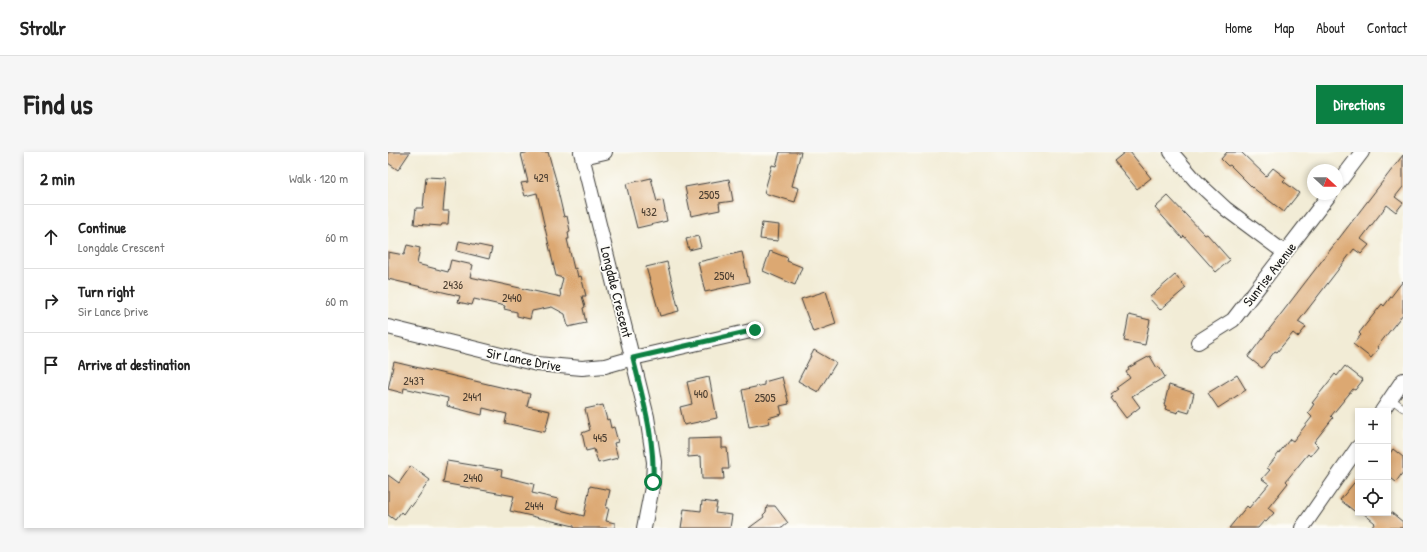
<!DOCTYPE html>
<meta charset="utf-8">
<style>
body{margin:0;font-family:"Patrick Hand",sans-serif;background:#f6f6f6;color:#222}
.controls{position:absolute;right:12px;bottom:12px;display:grid;overflow:hidden;border-radius:0px;box-shadow:0 2px 6px #0003}
.controls button{width:36px;height:36px;display:grid;place-items:center;padding:0;border:0;border-bottom:1px solid #e0e0e0;background:#fff;color:#222;font:20px sans-serif}
.compass{position:absolute;left:919px;top:12px;width:36px;height:36px;border-radius:50%;background:#fff;box-shadow:0 2px 6px #0003;rotate:111deg}
.stop{position:absolute;width:12px;height:12px;margin:-9px;border:3px solid #0b8043;border-radius:50%;background:#fff}
.stop.end{background:#0b8043;border-color:#fff;box-shadow:0 1px 4px #0008}
.list{margin:0;padding:0;list-style:none}
h2{display:flex;justify-content:space-between;align-items:center;height:52px;margin:0;padding:0 16px;font-size:17px}
h2 small{font-size:13px;font-weight:400;color:#767676}
.list li{display:grid;grid-template-columns:26px 1fr auto;gap:12px;align-items:center;box-sizing:border-box;height:64px;padding:0 16px;border-top:1px solid #e0e0e0}
.list b{display:block;font-size:15px;white-space:nowrap}
.list p{margin:0;font-size:13px;white-space:nowrap;color:#767676}
.list em{font-size:13px;font-style:normal;color:#767676}
.icon{flex:none;width:22px;height:22px;fill:none;stroke:currentColor;stroke-width:2;stroke-linecap:round;stroke-linejoin:round}
.map{position:relative;flex:none;width:1015px;height:376px;overflow:hidden;border-radius:0px}
header{display:flex;align-items:center;gap:24px;box-sizing:border-box;height:56px;padding:0 20px;background:#fff;border-bottom:1px solid #e0e0e0}
header strong{font-size:19px}
nav{display:flex;gap:22px;margin-inline-start:auto;font-size:14px}
.intro{display:flex;align-items:center;justify-content:space-between;box-sizing:border-box;height:96px;padding:0 24px}
h1{margin:0;font-size:28px}
.button{padding:10px 18px;border-radius:0px;background:#0b8043;color:#fff;font-size:14px;font-weight:700}
main{display:flex;gap:24px;padding:0 24px}
aside{flex:1;background:#fff;border-radius:0px;box-shadow:0 2px 6px #0003}
.map>svg:first-child{display:block}
.building{fill:#dca872}
.lines{fill:none;stroke-linecap:round;stroke-linejoin:round}
.lane-casing{stroke:#3c3b38;stroke-width:8}
.street-casing{stroke:#3c3b38;stroke-width:16}
.lane{stroke:#fff;stroke-width:7}
.street{stroke:#fff;stroke-width:14}
.route{stroke:#0b8043;stroke-width:5}
.labels{text-anchor:middle;dominant-baseline:central;stroke-width:3.5;stroke-linejoin:round;paint-order:stroke}
.number-label{font-size:12px;fill:#4c3f32}
.street-label{font-size:14px;fill:#1c1c1c;stroke:#fdfcf7}
</style>
<header>
<strong>Strollr</strong>
<nav><a>Home</a><a>Map</a><a>About</a><a>Contact</a></nav>
</header>
<div class="intro"><h1>Find us</h1><a class="button">Directions</a></div>
<main>
<aside>
<h2>2 min<small>Walk · 120 m</small></h2>
<ul class="list">
<li><svg class="icon" aria-label="ahead" viewBox="0 0 24 24"><path d="M12 20V5M6 11l6-6 6 6"/></svg><div><b>Continue</b><p>Longdale Crescent</p></div><em>60 m</em></li>
<li><svg class="icon" aria-label="right" viewBox="0 0 24 24"><path d="M7 20v-9h11M14 6l5 5-5 5"/></svg><div><b>Turn right</b><p>Sir Lance Drive</p></div><em>60 m</em></li>
<li><svg class="icon" aria-label="arrive" viewBox="0 0 24 24"><path d="M6 21V4h12l-3 4 3 4H6"/></svg><div><b>Arrive at destination</b></div></li>
</ul>
</aside>
<div class="map">
<svg width="1015" height="376" viewBox="0 0 1015 376">
<rect width="100%" height="100%" fill="#fdfcf7"/>
<filter id="ink" filterUnits="userSpaceOnUse"><feTurbulence type="fractalNoise" baseFrequency=".025" numOctaves="2"/><feDisplacementMap in="SourceGraphic" scale="8" xChannelSelector="R" yChannelSelector="G"/><feConvolveMatrix kernelMatrix="1 2 1 2 8 2 1 2 1" color-interpolation-filters="sRGB"/></filter>
<filter id="wash" filterUnits="userSpaceOnUse"><feTurbulence type="fractalNoise" baseFrequency=".012" numOctaves="4" result="noise"/><feDisplacementMap in="SourceGraphic" scale="16" xChannelSelector="R" yChannelSelector="G"/><feGaussianBlur stdDeviation="0.9" result="paint"/><feColorMatrix in="noise" values="0 0 0 0 0 0 0 0 0 0 0 0 0 0 0 0 0 1.4 0 .05"/><feComposite in="paint" operator="in"/></filter>
<g filter="url(#wash)">
<rect width="100%" height="100%" fill="#f2ecd6"/>
<g id="blocks">
<g class="building">
<polygon points="0,0 22,0 10,18 0,11"/>
<polygon points="141,0 160,0 170,35 169,35 176,65 179,64 182,79 180,80 181,87 179,87 186,117 188,116 190,125 193,124 198,144 194,144 197,155 195,156 198,171 180,175 177,162 164,155 144,159 142,167 129,164 129,160 116,157 117,154 86,147 84,153 70,150 72,144 0,127 0,100 16,103 19,93 32,96 29,112 60,120 63,108 85,113 82,125 173,145 172,139 175,126 168,124 149,41 137,44 133,31 140,30 133,2"/>
<polygon points="392,0 413,0 404,34 411,36 407,50 376,41 384,13 388,14"/>
<polygon points="737,0 742,0 763,26 749,37 726,9"/>
<polygon points="839,0 853,0 878,24 885,16 898,26 895,29 911,41 896,60 865,36 842,13 840,14 833,7"/>
<polygon points="1015,3 1015,35 1007,45 1015,51 1008,60 999,53 973,87 981,93 973,102 966,97 910,170 918,175 910,185 905,181 889,200 887,199 874,216 860,205"/>
<polygon points="38,25 58,26 55,59 61,59 60,72 54,72 53,74 26,72 28,56 35,56"/>
<polygon points="263,26 269,50 275,48 279,69 249,76 238,32"/>
<polygon points="341,27 345,49 331,51 332,58 303,64 297,35"/>
<polygon points="780,44 817,83 819,82 842,108 828,120 796,84 794,86 767,56"/>
<polygon points="374,71 391,73 390,89 372,87"/>
<polygon points="310,84 313,95 301,98 298,87"/>
<polygon points="71,89 104,96 101,107 69,99"/>
<polygon points="382,99 400,106 399,109 414,115 407,133 375,119"/>
<polygon points="354,100 361,130 317,140 310,110"/>
<polygon points="279,110 291,159 272,164 258,115"/>
<polygon points="787,123 798,136 772,158 761,146"/>
<polygon points="1015,129 1015,162 989,195 991,196 983,206 965,192 973,183 971,181 994,152 996,154"/>
<polygon points="438,139 448,172 425,180 413,147"/>
<polygon points="741,163 762,168 757,193 736,189"/>
<polygon points="426,198 448,211 430,240 410,229"/>
<polygon points="762,204 769,216 771,215 777,225 744,244 752,255 738,266 723,246 725,245 723,242 730,237 728,236 742,226 738,220 741,218 740,216"/>
<polygon points="6,210 142,242 139,254 162,259 157,280 117,271 119,262 95,256 94,263 59,254 60,246 16,236 15,241 0,237"/>
<polygon points="957,214 975,228 967,238 965,237 943,264 945,266 926,290 930,294 922,304 920,302 898,329 900,331 880,356 886,361 878,370 876,369 870,376 841,376 859,354 861,356 881,332 874,327 882,318 879,316 902,287 905,289 924,265 920,261 926,252 924,251 947,222 949,224"/>
<polygon points="849,223 858,238 830,256 820,241"/>
<polygon points="321,225 329,266 296,273 292,255 304,252 299,230"/>
<polygon points="394,225 401,252 392,254 394,262 380,266 382,271 361,275 354,238 376,233 376,230"/>
<polygon points="781,233 806,241 801,261 791,258 790,261 777,257 778,254 776,253"/>
<polygon points="215,253 219,268 221,267 223,276 226,275 230,290 226,291 230,306 210,311 206,297 198,299 194,281 202,278 197,257"/>
<polygon points="334,286 334,296 339,296 341,317 335,317 336,327 314,327 313,304 300,305 300,287"/>
<polygon points="1005,297 1015,305 1015,320 1008,330 1000,324 1000,304"/>
<polygon points="59,309 114,318 113,324 146,332 144,341 170,347 168,357 196,364 202,334 222,338 218,356 221,356 218,369 227,371 227,376 186,376 186,374 122,359 126,344 55,331"/>
<polygon points="23,314 42,328 24,354 22,352 15,362 13,360 7,368 0,363 0,323 11,331"/>
<polygon points="970,326 970,362 952,348"/>
<polygon points="314,349 329,351 327,361 344,363 342,376 293,376 296,357 313,359"/>
<polygon points="379,354 387,354 400,371 394,376 361,376 376,365 375,363 378,360"/>
<polygon points="975,361 1004,361 1015,370 1015,376 983,376 987,371"/>
</g>
</g>
</g>
<g filter="url(#ink)">
<use href="#blocks" fill-opacity="0" stroke="#3c3b38" stroke-width="1"/>
<g class="lines">
<g class="lane-casing">
<polyline id="lane" points="1003,247 1015,256"/>
</g>
<g class="street-casing">
<g id="street">
<polyline points="193,0 259,265 266,310 265,330 256,376"/>
<polyline points="783,0 808,29 838,57 897,101"/>
<polyline points="195,5 217,0"/>
<polyline points="949,33 974,0"/>
<polyline points="0,175 149,212 194,216 217,214 245,206 367,178"/>
<polyline points="810,190 845,168 942,42"/>
<polyline points="994,259 1015,228"/>
<polyline points="914,376 970,295"/>
</g>
</g>
<use href="#lane" class="lane"/>
<use href="#street" class="street"/>
</g>
</g>
<g class="lines" filter="url(#ink)">
<path class="route" d="M 265,330 C 267,288 255,247 245,206 L 367,178"/>
</g>
<g class="labels">
<g class="number-label">
<text x="153" y="25">429</text>
<text x="321" y="42">2505</text>
<text x="261" y="59">432</text>
<text x="336" y="123">2504</text>
<text x="65" y="132">2436</text>
<text x="124" y="145">2440</text>
<text x="26" y="228">2437</text>
<text x="313" y="241">440</text>
<text x="84" y="244">2441</text>
<text x="377" y="245">2505</text>
<text x="212" y="285">445</text>
<text x="85" y="325">2440</text>
<text x="146" y="353">2444</text>
</g>
<g class="street-label">
<text transform="translate(881 122) rotate(-52)">Sunrise Avenue</text>
<text transform="translate(229 140) rotate(76)">Longdale Crescent</text>
<text transform="translate(136 207) rotate(11)">Sir Lance Drive</text>
</g>
</g>
</svg>
<div class="controls">
<button>+</button>
<button>−</button>
<button><svg class="icon" aria-label="locate" viewBox="0 0 24 24"><circle cx="12" cy="12" r="6"/><path d="M12 2v4M12 18v4M2 12h4M18 12h4"/></svg></button>
</div>
<svg class="compass" viewBox="-18 -18 36 36"><path d="M0-13l5 13h-10z" fill="#e53935"/><path d="M0 13l5-13h-10z" fill="#767676"/></svg>
<div class="stop" style="left:265px;top:330px"></div>
<div class="stop end" style="left:367px;top:178px"></div>
</div>
</main>
